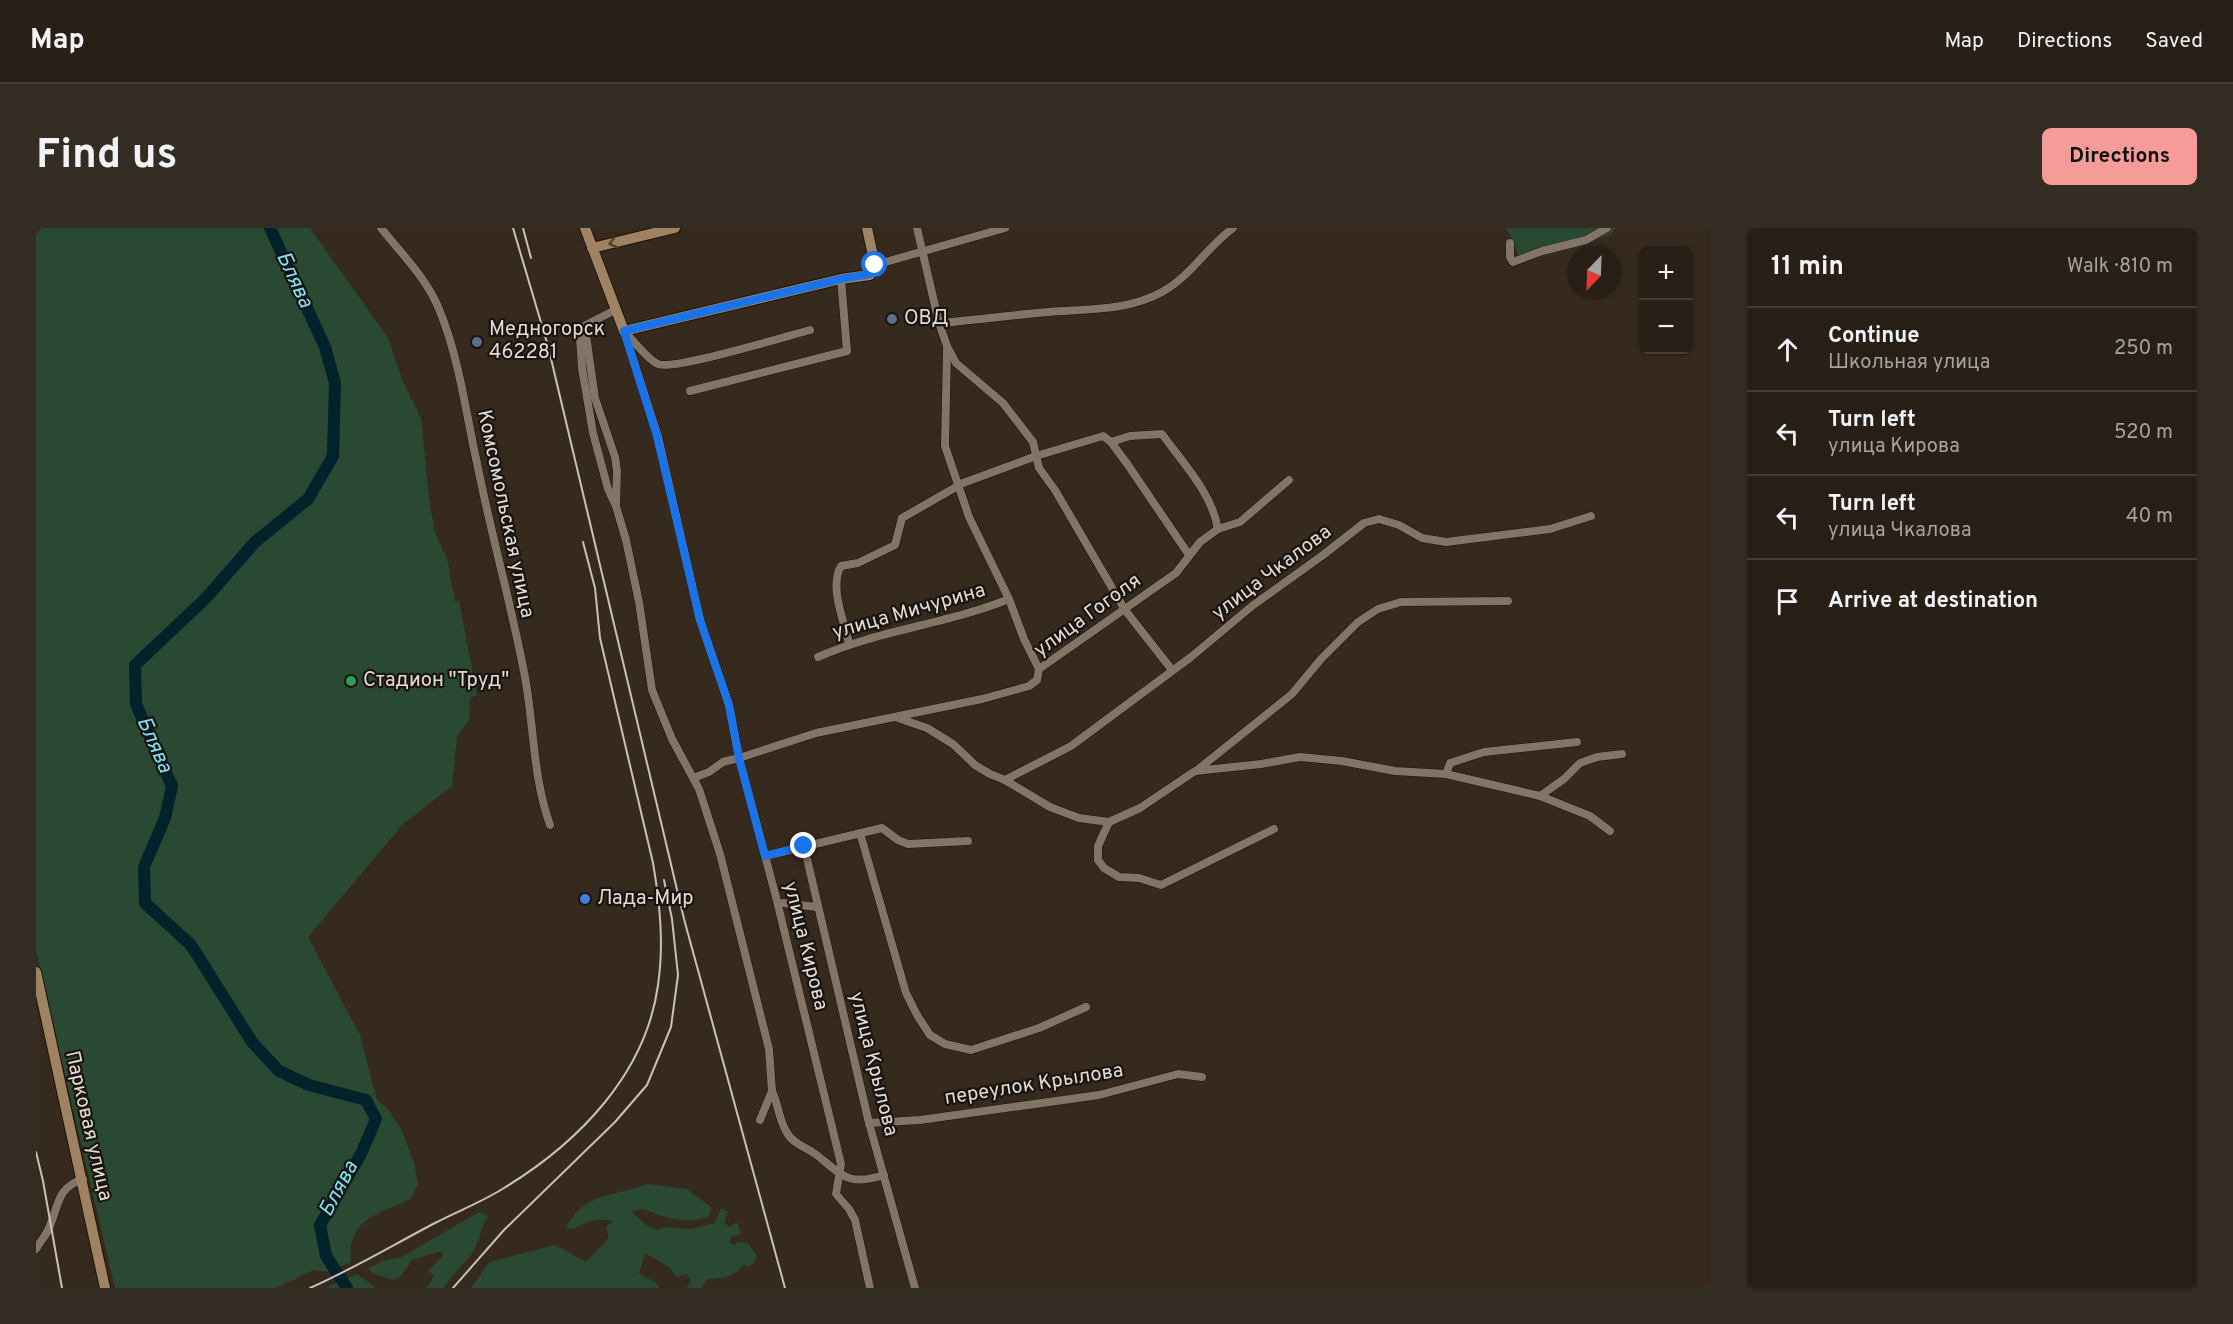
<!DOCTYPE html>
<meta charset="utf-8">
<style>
body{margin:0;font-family:Overpass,sans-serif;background:#342d24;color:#f1f3f6}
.controls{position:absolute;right:18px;top:18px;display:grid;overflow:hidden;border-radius:9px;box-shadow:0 2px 4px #0004}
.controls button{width:54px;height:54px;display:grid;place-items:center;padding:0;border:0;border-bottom:2px solid #443e36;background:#282017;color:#f1f3f6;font:30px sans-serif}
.compass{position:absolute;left:1531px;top:18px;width:54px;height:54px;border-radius:50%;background:#282017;box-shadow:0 2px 4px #0004;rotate:203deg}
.stop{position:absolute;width:18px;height:18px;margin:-14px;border:4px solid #1a73e8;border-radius:50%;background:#fff}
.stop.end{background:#1a73e8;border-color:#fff;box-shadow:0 2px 6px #0008}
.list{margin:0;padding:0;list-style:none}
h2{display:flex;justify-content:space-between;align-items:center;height:78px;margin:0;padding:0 24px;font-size:26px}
h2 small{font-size:20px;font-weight:400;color:#a5a3a1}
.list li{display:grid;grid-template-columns:39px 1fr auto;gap:18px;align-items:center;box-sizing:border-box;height:84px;padding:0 24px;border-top:2px solid #443e36}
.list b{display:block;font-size:22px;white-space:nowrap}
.list p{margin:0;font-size:20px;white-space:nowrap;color:#a5a3a1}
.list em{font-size:20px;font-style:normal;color:#a5a3a1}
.icon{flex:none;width:33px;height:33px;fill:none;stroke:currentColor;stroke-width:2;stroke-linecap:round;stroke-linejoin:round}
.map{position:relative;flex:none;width:1675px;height:1060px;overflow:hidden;border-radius:9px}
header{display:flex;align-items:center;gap:36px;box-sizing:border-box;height:84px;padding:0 30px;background:#282017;border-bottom:2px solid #443e36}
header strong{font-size:28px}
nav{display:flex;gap:33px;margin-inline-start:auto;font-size:21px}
.intro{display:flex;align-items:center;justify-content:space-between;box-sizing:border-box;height:144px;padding:0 36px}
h1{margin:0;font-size:42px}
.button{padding:15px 27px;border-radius:9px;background:#f59b98;color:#111;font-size:21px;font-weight:700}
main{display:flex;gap:36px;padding:0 36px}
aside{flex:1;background:#282017;border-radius:9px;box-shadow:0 2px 4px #0004}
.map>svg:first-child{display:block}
.green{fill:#2a4932}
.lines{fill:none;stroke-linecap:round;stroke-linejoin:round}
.river{stroke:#00222a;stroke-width:12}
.street-casing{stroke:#1d1208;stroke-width:9}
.secondary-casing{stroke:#1d1208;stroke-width:12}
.street{stroke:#837468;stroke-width:8}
.secondary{stroke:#9e8261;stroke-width:10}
.rail{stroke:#c9c1b9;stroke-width:2}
.oneway{stroke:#4e4030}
.route{stroke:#1a73e8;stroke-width:8}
.service-dot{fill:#5c6f8a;stroke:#19140f;stroke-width:2}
.leisure-dot{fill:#2e9e5b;stroke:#19140f;stroke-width:2}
.shop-dot{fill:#3f7fe0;stroke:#19140f;stroke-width:2}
.labels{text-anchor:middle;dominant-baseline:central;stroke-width:4.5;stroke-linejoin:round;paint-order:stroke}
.poi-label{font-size:20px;fill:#e3dbd4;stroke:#19140f;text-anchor:start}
.street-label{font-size:20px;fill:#e3dbd4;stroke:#19140f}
.water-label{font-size:21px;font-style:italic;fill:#7be4fb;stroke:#19140f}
</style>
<header>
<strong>Map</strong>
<nav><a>Map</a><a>Directions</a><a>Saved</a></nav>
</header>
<div class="intro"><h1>Find us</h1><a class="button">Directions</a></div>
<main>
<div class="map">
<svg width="1675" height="1060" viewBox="0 0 1675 1060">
<rect width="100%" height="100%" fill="#362a1f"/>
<g class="green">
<path d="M 0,0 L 274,0 L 352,110 L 367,154 L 385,190 L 394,278 L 400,308 L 411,330 L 419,373 L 423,373 L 441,467 L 434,470 L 433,492 L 421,509 L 416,558 L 362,600 L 363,601 L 272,709 L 324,807 L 341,872 L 353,882 L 366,903 L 378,935 L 382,956 L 375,971 C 344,985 309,992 315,1034 L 290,1044 L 278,1042 L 240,1060 L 79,1060 L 0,723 Z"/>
<polygon points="1469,0 1580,0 1574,7 1485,35 1474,6"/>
<path d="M 610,956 L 651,961 L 676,980 L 673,988 C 651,997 629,990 607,981 L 596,984 L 610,997 L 622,1002 L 627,999 L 654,1001 L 679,995 L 685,980 L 692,984 L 688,994 L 693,999 L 701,994 L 705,1006 L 695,1009 L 693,1014 L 699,1017 L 700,1014 L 712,1015 L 721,1029 L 718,1035 L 712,1039 L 708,1036 C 696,1051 690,1049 672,1051 L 665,1060 L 651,1060 L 655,1051 L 650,1046 L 641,1049 L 633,1039 L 609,1025 L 603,1046 L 619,1054 L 624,1060 L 435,1060 L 453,1034 L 519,1017 L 550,1034 L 573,1010 L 570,999 L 578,993 C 562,990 552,992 538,1001 L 530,1000 C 548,963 577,970 610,956 Z"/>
<path d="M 443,984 L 452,988 C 444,999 446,1007 440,1018 C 433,1034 416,1044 408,1060 L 389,1060 L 393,1057 L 398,1047 L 392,1043 L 407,1028 L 405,1023 L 376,1032 L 365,1048 L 358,1052 L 338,1046 L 332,1040 L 347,1033 L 366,1029 Z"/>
<polygon points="321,1046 340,1060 291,1060 291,1059"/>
</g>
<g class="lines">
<polyline class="river" points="234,0 289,119 299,155 297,228 272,271 219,314 170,370 99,437 100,476 136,558 129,590 108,639 109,675 155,717 216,814 243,843 273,857 330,872 340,891 325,926 284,997 290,1028 311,1060"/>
<g class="street-casing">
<g id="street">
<path d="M 345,0 C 365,25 391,51 403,81 C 424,132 430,187 442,240 C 456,310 476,379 489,449 C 498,498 497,550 514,597"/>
<polyline points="881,0 903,95 911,118 920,135 967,175 997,214 1003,240 1019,262 1089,382 1136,442"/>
<polyline points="1474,15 1474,29 1477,34 1506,23 1550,12 1571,0"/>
<polyline points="839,37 969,0"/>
<polyline points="579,82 548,98 544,111 546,140 557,205 572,261 580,278 590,312 603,374 616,462 636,511 663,561 675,598 684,626 733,821 736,863 724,892"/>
<path d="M 903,95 C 939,92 976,87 1013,84 C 1050,81 1092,83 1126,64 C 1155,48 1171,19 1197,0"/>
<polyline points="549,100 559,170 579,229 581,243 580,276"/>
<polyline points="588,103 622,209 664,392 693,477 703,530 740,669 805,936 800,966 813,981 819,992 834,1060"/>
<path d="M 589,104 C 598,113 612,132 622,136 C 636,143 751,108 774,102"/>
<polyline points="911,121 909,218 933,289 973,371 988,411 1003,441"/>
<polyline points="654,163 811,123 805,51"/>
<path d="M 1075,214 L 1094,208 L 1126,206 C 1147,235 1176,265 1182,301"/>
<path d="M 813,415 C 808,393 793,359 805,338 L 822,335 L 859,317 L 866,290 L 927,255 L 1000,228 L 1067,208 L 1075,214 L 1092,237 L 1153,327"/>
<path d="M 782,429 C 843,402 911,396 973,371"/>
<polyline points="859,489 891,500 917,516 939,537 954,546 969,552 1014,579 1043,590 1073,594 1104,580 1159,543 1225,536 1264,529 1306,533 1359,543 1410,546 1504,568 1554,588 1574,603"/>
<polyline points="1160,543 1256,466 1285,431 1322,394 1342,381 1365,374 1472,373"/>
<polyline points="1410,546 1414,535 1448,524 1541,514"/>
<polyline points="657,550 673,544 687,534 703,530 780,505 946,471 993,458 1001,452 1003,441 1140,345 1164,314 1182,301 1204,294 1253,252"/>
<polyline points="969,552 1035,518 1155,429 1216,378 1287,327 1328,295 1343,291 1363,297 1386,310 1410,314 1514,301 1555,288"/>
<polyline points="1504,568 1528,551 1544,535 1561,529 1586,526"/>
<polyline points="1073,594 1062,618 1062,632 1068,640 1083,649 1103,650 1125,657 1238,601"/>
<polyline points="824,605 870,765 881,787 894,807 909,816 935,822 1003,800 1050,779"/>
<polyline points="768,618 833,895 879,1060"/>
<polyline points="729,628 846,600 862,612 872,616 932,613"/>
<polyline points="747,675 781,679"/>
<path d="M 736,863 C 742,876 743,891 750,903 C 756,916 771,919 782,928 C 808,949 813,958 848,947"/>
<polyline points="833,895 884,892 1063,867 1142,846 1166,849"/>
<path d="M 0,1021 C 4,1013 10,1008 13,1000 C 23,978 20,960 47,951"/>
</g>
</g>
<g class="secondary-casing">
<g id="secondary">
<polyline points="549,0 588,103 805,51 834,47 839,37 831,0"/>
<polyline points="556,20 639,0"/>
<polyline points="0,744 69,1060"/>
</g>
</g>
<use href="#street" class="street"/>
<use href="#secondary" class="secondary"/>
<g class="rail">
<polyline points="477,0 512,118 648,691 749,1060"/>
<polyline points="487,0 495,30"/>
<polyline points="0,924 7,953 26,1060"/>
<path d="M 274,1060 C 317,1041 357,1017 399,995 C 422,983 446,974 468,960 C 542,915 610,846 622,757 C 628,716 624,676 617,635 L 564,410 L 559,360 L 547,314"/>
<polyline points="417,1060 468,1002 579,894 611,857 635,799 642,747 636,691 628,652"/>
</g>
</g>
<defs><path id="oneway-chevron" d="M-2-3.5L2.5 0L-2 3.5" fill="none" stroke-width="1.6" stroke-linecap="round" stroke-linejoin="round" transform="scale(1.5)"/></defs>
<use class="oneway" href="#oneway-chevron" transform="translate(577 15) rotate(166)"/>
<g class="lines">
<polyline class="route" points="768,618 729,628 703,530 693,477 664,392 621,208 588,103 805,51 834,46 839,37"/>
</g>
<g class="service-dot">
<circle cx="856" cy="91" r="6"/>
<circle cx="441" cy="114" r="6"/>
</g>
<circle class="leisure-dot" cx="315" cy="453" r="6"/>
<circle class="shop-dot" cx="549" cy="671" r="6"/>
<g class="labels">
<g class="poi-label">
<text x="868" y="91">ОВД</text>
<text x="453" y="102">Медногорск<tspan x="453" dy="23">462281</tspan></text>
<text x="327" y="453">Стадион "Труд"</text>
<text x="561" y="671">Лада-Мир</text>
</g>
<g class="street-label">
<text transform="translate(469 286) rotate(78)">Комсомольская улица</text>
<text transform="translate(1236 345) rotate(-37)">улица Чкалова</text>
<text transform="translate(873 384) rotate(-16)">улица Мичурина</text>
<text transform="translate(1052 388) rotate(-36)">улица Гоголя</text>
<text transform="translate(769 718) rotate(76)">улица Кирова</text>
<text transform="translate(837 836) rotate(76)">улица Крылова</text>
<text transform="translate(998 857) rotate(-9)">переулок Крылова</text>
<text transform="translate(52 898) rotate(77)">Парковая улица</text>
</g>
<g class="water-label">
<text transform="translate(258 52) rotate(65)">Блява</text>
<text transform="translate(118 517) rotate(66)">Блява</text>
<text transform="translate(303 961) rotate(-62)">Блява</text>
</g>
</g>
</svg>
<div class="controls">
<button>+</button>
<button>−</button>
</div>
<svg class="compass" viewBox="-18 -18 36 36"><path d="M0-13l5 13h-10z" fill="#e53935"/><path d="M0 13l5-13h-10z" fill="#a5a3a1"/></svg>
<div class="stop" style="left:839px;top:37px"></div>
<div class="stop end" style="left:768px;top:618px"></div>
</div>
<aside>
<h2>11 min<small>Walk · 810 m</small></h2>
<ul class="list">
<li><svg class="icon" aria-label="ahead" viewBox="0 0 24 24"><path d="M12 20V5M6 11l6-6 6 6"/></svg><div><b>Continue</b><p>Школьная улица</p></div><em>250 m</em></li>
<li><svg class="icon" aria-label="left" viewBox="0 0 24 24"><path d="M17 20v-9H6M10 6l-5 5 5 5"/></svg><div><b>Turn left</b><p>улица Кирова</p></div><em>520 m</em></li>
<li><svg class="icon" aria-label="left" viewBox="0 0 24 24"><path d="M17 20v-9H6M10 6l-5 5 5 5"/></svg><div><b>Turn left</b><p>улица Чкалова</p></div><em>40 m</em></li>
<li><svg class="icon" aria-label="arrive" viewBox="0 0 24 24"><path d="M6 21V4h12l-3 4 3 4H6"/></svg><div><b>Arrive at destination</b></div></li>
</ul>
</aside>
</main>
